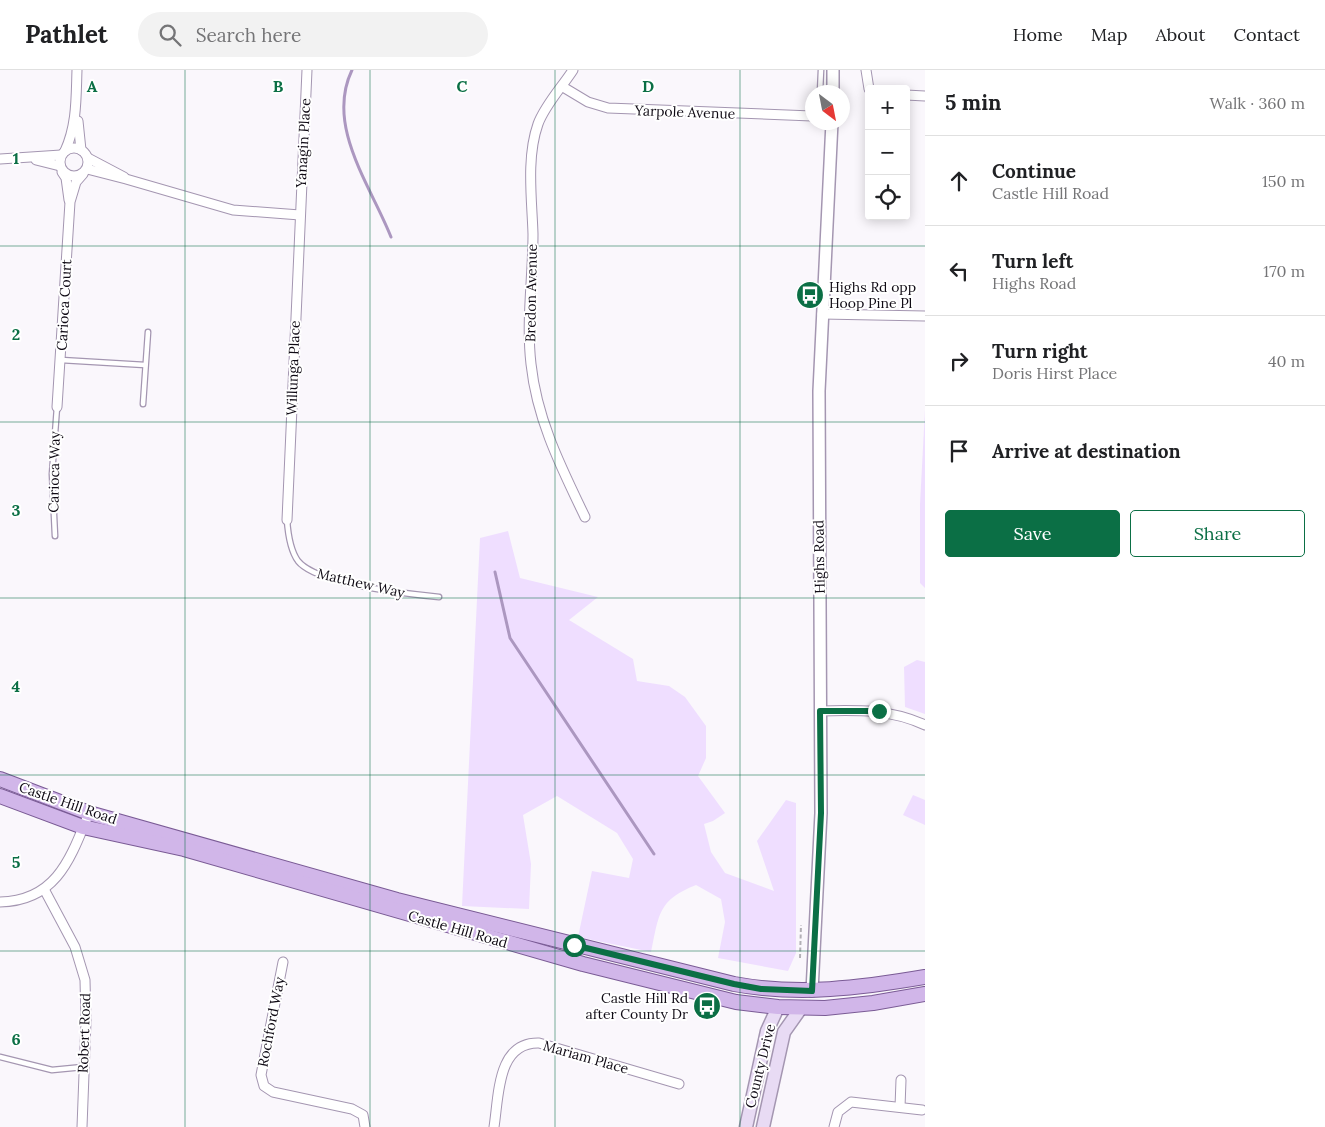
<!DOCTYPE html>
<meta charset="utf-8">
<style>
body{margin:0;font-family:Lora,serif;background:#f2f2f2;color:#202124}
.controls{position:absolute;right:15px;top:15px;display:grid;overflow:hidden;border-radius:5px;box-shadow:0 2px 12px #0003}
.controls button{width:45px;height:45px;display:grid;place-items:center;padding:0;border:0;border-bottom:1px solid #e0e0e0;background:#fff;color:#202124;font:25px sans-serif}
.compass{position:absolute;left:805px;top:15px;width:45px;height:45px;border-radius:50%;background:#fff;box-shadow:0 2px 12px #0003;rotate:148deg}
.stop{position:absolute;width:15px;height:15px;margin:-11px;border:4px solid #0b6f45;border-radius:50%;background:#fff}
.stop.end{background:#0b6f45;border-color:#fff;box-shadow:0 1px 5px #0008}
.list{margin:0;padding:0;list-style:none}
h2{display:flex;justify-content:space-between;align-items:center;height:65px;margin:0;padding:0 20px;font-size:21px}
h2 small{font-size:16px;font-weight:400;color:#757577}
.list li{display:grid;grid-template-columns:32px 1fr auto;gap:15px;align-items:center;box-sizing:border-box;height:90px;padding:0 20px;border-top:1px solid #e0e0e0}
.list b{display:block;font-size:19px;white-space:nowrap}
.list p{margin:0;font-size:16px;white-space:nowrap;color:#757577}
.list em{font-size:16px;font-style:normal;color:#757577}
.actions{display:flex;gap:10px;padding:15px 20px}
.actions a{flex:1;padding:11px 0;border:1px solid #0b6f45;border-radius:5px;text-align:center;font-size:18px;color:#0b6f45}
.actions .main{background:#0b6f45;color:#fff}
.icon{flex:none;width:28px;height:28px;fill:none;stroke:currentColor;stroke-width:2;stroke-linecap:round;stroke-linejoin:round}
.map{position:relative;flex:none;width:925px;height:1057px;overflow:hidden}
header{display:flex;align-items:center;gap:30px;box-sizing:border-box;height:70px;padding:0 25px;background:#fff;border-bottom:1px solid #e0e0e0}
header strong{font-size:24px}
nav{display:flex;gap:28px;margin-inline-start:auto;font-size:18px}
.search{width:350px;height:45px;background:#f2f2f2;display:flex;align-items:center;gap:12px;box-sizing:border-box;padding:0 18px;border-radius:28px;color:#757577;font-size:19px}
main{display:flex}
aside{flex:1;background:#fff}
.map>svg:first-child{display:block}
.green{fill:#efdeff}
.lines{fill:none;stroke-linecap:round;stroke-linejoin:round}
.stream{stroke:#ac97c0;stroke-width:3}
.service-casing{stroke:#a496b1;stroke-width:7}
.minor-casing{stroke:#a496b1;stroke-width:11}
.tertiary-casing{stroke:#a496b1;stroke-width:14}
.secondary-casing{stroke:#a496b1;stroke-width:15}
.primary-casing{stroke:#7a5b95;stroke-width:16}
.path{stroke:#b3b0b6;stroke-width:2;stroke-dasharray:4 2.5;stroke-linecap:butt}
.service{stroke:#fff;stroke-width:4.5}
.minor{stroke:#fff;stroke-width:9}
.tertiary{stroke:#fff;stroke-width:11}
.secondary{stroke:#e8dbf4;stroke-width:12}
.primary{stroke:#d1b6e9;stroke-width:14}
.route{stroke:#0b6f45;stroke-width:6}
.grid{fill:none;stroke:#0b6f45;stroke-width:1;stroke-opacity:0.55}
.labels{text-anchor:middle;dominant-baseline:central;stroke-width:4;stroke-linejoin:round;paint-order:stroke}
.street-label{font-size:14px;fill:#0f0a14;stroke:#fff}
.poi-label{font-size:14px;fill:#0f0a14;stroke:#fff;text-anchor:start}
.grid-label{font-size:16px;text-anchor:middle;font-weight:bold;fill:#0b6f45;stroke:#fff;stroke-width:4;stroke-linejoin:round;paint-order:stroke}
</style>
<header>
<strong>Pathlet</strong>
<div class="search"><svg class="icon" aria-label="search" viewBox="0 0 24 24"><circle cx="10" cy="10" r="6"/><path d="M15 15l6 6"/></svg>Search here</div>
<nav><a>Home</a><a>Map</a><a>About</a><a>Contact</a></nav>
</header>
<main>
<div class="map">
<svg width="925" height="1057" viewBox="0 0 925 1057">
<rect width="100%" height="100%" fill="#faf7fc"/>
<g class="green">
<polygon points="925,340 925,518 920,513 920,434"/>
<path d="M 508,461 L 520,508 L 598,527 L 569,550 L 633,589 L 637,611 L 669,616 L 685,627 L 706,656 L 706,688 L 698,706 L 725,743 L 713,751 L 704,754 L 711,782 L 725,803 L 774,821 L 757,771 L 786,730 L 796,733 L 796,883 L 788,901 L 718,888 L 725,852 L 721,829 L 696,815 C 658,830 659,844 651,882 L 578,867 L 592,801 L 629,808 L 633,789 L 617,763 L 557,726 L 523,745 L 531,794 L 529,839 L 462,836 L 480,468 Z"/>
<polygon points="917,590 925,592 925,644 905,637 904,597"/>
<polygon points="913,725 925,730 925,755 903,745"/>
</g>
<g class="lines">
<g class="stream">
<path d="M 352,0 C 325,56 371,116 391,167"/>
<polyline points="495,502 510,568 654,784"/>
</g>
<g class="service-casing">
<g id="service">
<polyline points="820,22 821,0"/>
<polyline points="61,290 145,295"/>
<polyline points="143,334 148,262"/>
<path d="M 287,450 C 288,464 290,480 298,491 C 316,514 409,524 439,527"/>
<polyline points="55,466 52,404 57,337"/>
<polyline points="0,987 52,1000 83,997"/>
</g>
</g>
<g class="minor-casing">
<g id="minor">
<path d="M 573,0 C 562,17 545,35 538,54 C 526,88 532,130 533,164 C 533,207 526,251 531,294 C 537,350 561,397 585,447"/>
<polyline points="866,0 869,19"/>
<polyline points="563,17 588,32 608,38 812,46"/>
<polyline points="906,25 925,26"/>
<polyline points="78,51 81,80"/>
<circle cx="74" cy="92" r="14"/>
<path d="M 65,81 C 77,55 76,28 77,0"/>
<polyline points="88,88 124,107"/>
<polyline points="0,89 61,85"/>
<polyline points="36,90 60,96"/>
<polyline points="87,99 126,109 233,140 300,145"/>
<polyline points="62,102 66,108 69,130"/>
<polyline points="822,244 925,246"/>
<polyline points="57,337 70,132 76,112 83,104"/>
<polyline points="287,450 307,0"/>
<path d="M 820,641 C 857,640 891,639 925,655"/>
<polyline points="44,819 75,877 85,910 86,951 82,1057"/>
<path d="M 0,832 C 57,831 71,787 89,743"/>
<polyline points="283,892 261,1005 264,1016 273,1022 352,1039 363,1045 365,1057"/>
<polyline points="900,1037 901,1010"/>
<path d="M 494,1057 C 499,1025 497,972 539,973 L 679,1014"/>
<polyline points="834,1057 838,1042 851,1032 922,1040"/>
</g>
</g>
<g class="tertiary-casing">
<g id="tertiary">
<polyline points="833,22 833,0"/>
<polyline points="812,921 821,743 819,321 832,52"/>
</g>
</g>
<g class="secondary-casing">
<g id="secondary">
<polyline points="746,1057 767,961 778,937"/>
<polyline points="763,1057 784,962 801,938"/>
</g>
</g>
<g class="primary-casing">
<g id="primary">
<path d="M 0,709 L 89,743 L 397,830 L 734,914 C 799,926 861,918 925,907"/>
<polyline points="0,726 83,757 184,779 583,894 736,932 778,937 825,938 873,933 925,924"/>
</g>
</g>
<polyline class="path" points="800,888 801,855"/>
<use href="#service" class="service"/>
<use href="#minor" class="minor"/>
<use href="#tertiary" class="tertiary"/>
<use href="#secondary" class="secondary"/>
<use href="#primary" class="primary"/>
</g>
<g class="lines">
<polyline class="route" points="574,875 734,914 761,919 812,921 821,743 820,641 879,641"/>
</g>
<path class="grid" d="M 185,0 L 185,1057M 370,0 L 370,1057M 555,0 L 555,1057M 740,0 L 740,1057M 0,176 L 925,176M 0,352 L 925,352M 0,528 L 925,528M 0,705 L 925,705M 0,881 L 925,881"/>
<defs>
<g id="bus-disc" transform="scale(1.4375)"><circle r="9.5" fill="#0b6f45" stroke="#fff"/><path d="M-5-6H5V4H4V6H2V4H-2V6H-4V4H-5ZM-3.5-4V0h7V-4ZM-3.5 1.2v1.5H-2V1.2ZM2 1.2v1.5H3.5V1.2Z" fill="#fff"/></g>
</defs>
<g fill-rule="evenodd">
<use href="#bus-disc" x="810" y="225"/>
<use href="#bus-disc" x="707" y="936"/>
</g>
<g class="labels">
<g class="street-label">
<text transform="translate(685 42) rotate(2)">Yarpole Avenue</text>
<text transform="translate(303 73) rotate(-87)">Yanagin Place</text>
<text transform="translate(531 223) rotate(-89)">Bredon Avenue</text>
<text transform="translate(64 235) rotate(-87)">Carioca Court</text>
<text transform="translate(293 298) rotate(-88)">Willunga Place</text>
<text transform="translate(54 402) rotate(-89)">Carioca Way</text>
<text transform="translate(819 487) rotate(-91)">Highs Road</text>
<text transform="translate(361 513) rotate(13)">Matthew Way</text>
<text transform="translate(68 733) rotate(19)">Castle Hill Road</text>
<text transform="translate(458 859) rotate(16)">Castle Hill Road</text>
<text transform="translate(271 952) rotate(-79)">Rochford Way</text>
<text transform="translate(84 963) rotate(-88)">Robert Road</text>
<text transform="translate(586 987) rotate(16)">Mariam Place</text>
<text transform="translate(760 996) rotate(-76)">County Drive</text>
</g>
<g class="poi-label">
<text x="829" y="217">Highs Rd opp<tspan x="829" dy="16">Hoop Pine Pl</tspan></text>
<text x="688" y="928" text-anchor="end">Castle Hill Rd<tspan x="688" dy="16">after County Dr</tspan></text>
</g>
</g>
<g class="grid-label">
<text x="92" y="22">A</text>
<text x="278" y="22">B</text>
<text x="462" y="22">C</text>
<text x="648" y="22">D</text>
<text x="16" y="94">1</text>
<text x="16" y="270">2</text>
<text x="16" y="446">3</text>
<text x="16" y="622">4</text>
<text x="16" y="798">5</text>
<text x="16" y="975">6</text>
</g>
</svg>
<div class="controls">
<button>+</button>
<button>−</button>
<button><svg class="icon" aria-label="locate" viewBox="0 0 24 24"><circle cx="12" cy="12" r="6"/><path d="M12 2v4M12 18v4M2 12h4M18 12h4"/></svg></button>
</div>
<svg class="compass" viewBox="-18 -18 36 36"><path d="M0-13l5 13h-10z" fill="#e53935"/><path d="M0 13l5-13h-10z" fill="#757577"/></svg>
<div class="stop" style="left:574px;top:875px"></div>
<div class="stop end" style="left:879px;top:641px"></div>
</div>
<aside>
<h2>5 min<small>Walk · 360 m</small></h2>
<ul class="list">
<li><svg class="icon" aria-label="ahead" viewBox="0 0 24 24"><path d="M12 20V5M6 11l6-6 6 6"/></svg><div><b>Continue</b><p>Castle Hill Road</p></div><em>150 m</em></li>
<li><svg class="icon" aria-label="left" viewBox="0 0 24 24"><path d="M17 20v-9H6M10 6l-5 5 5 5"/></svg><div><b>Turn left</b><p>Highs Road</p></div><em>170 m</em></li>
<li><svg class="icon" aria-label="right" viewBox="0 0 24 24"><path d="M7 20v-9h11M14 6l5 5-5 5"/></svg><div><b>Turn right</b><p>Doris Hirst Place</p></div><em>40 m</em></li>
<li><svg class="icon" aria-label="arrive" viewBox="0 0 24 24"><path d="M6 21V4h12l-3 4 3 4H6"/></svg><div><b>Arrive at destination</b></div></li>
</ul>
<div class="actions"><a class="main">Save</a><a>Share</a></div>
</aside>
</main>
